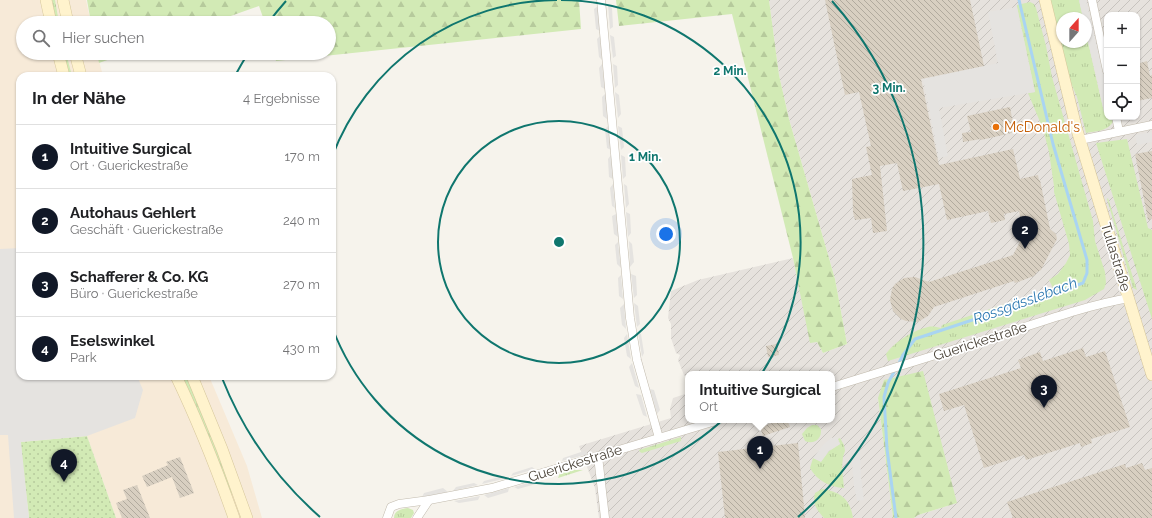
<!DOCTYPE html>
<html lang="de">
<meta charset="utf-8">
<style>
body{margin:0;font-family:Raleway,sans-serif;background:#f2f2f2;color:#202124}
.controls{position:absolute;right:12px;top:12px;display:grid;overflow:hidden;border-radius:8px;box-shadow:0 1px 3px #0004}
.controls button{width:36px;height:36px;display:grid;place-items:center;padding:0;border:0;border-bottom:1px solid #e0e0e0;background:#fff;color:#202124;font:20px sans-serif}
.compass{position:absolute;left:1056px;top:12px;width:36px;height:36px;border-radius:50%;background:#fff;box-shadow:0 1px 3px #0004;rotate:21deg}
.you{position:absolute;left:666px;top:234px;width:14px;height:14px;margin:-10px;border:3px solid #fff;border-radius:50%;background:#1a73e8;box-shadow:0 0 0 6px #1a73e833}
.badge{display:grid;place-items:center;width:26px;height:26px;border-radius:50%;background:#111827;color:#fff;font-size:13px;font-weight:700}
.pin{position:absolute;translate:-50% -33px;filter:drop-shadow(0 1px 2px #0008)}
.pin::after{content:'';position:absolute;top:21px;width:14px;height:12px;background:inherit;clip-path:polygon(0 0,100% 0,50% 100%)}
.popup{position:absolute;left:685px;top:371px;width:150px;height:52px;box-sizing:border-box;display:grid;place-content:center;border-radius:8px;background:#fff;filter:drop-shadow(0 1px 3px #0005);font-size:13px;white-space:nowrap;color:#757577}
.popup b{font-size:15px;color:#202124}
.popup::after{content:'';position:absolute;left:50%;top:100%;margin-left:-8px;border:8px solid transparent;border-top-color:#fff}
.list{margin:0;padding:0;list-style:none}
h2{display:flex;justify-content:space-between;align-items:center;height:52px;margin:0;padding:0 16px;font-size:17px}
h2 small{font-size:13px;font-weight:400;color:#757577}
.list li{display:grid;grid-template-columns:26px 1fr auto;gap:12px;align-items:center;box-sizing:border-box;height:64px;padding:0 16px;border-top:1px solid #e0e0e0}
.list b{display:block;font-size:15px;white-space:nowrap}
.list p{margin:0;font-size:13px;white-space:nowrap;color:#757577}
.list em{font-size:13px;font-style:normal;color:#757577}
.icon{flex:none;width:22px;height:22px;fill:none;stroke:currentColor;stroke-width:2;stroke-linecap:round;stroke-linejoin:round}
.map{position:relative;flex:none;width:1152px;height:518px;overflow:hidden}
.search{position:absolute;background:#fff;box-shadow:0 1px 3px #0004;left:16px;top:16px;width:320px;height:44px;display:flex;align-items:center;gap:10px;box-sizing:border-box;padding:0 14px;border-radius:22px;color:#757577;font-size:15px}
.panel{position:absolute;background:#fff;box-shadow:0 1px 3px #0004;left:16px;top:72px;width:320px;height:308px;border-radius:12px}
.map>svg:first-child{display:block}
.commercial{fill:#f7ead8}
.industrial{fill:url(#industrial-furrows);fill-rule:evenodd}
.grass{fill:url(#grass-tufts)}
.forest{fill:url(#forest-firs)}
.park{fill:url(#park-dots)}
.parking{fill:#e5e3e0}
.lines{fill:none;stroke-linecap:round;stroke-linejoin:round}
.stream{stroke:#a9d4f2;stroke-width:3}
.building{fill:url(#building-back-hatch)}
.street-casing{stroke:#c2bbae;stroke-width:9}
.secondary-casing{stroke:#d6c79b;stroke-width:12}
.street{stroke:#fff;stroke-width:8}
.secondary{stroke:#fff3cd;stroke-width:11}
.ring{fill:none;stroke:#0f766e;stroke-width:2}
.food-dot{fill:#e8710a;stroke:#fff;stroke-width:1.5}
.labels{text-anchor:middle;dominant-baseline:central;stroke-width:3.5;stroke-linejoin:round;paint-order:stroke}
.food-label{font-size:14px;fill:#c56008;stroke:#fff;text-anchor:start}
.street-label{font-size:14px;fill:#4b4439;stroke:#fff}
.water-label{font-size:15px;font-style:italic;fill:#2e7ab2;stroke:#fff}
.centre{fill:#0f766e;stroke:#fff;stroke-width:2}
.ring-label{font-size:12px;text-anchor:middle;font-weight:bold;fill:#0f766e;stroke:#fff;stroke-width:3.5;stroke-linejoin:round;paint-order:stroke}
</style>
<div class="map">
<svg width="1152" height="518" viewBox="0 0 1152 518">
<defs>
<pattern id="industrial-furrows" width="10" height="10" patternUnits="userSpaceOnUse"><rect width="10" height="10" fill="#e6e2dd"/><path d="M-1 1l2-2M0 10L10 0M9 11l2-2" fill="none" stroke="#c7c3be"/></pattern>
<pattern id="grass-tufts" width="24" height="20" patternUnits="userSpaceOnUse"><rect width="24" height="20" fill="#d2eab5"/><path d="M3 7l-1-3M5 7V3M7 7l1-3M15 17l-1-3M17 17v-4M19 17l1-3" fill="none" stroke="#b6ca9c"/></pattern>
<pattern id="forest-firs" width="22" height="20" patternUnits="userSpaceOnUse"><rect width="22" height="20" fill="#d2eab5"/><path d="M5 1l3.5 6h-7zM16 11l3.5 6h-7z" fill="#b6ca9c"/></pattern>
<pattern id="park-dots" width="8" height="8" patternUnits="userSpaceOnUse"><rect width="8" height="8" fill="#d2eab5"/><path d="M2 2h.1M6 6h.1" fill="none" stroke="#b6ca9c" stroke-width="1.8" stroke-linecap="round"/></pattern>
<pattern id="building-back-hatch" width="6" height="6" patternUnits="userSpaceOnUse"><rect width="6" height="6" fill="#d8cfc1"/><path d="M-1 5l2 2M0 0l6 6M5-1l2 2" fill="none" stroke="#b1aa9e"/></pattern>
</defs>
<rect width="100%" height="100%" fill="#f6f3ec"/>
<polygon class="commercial" points="0,0 86,0 91,23 23,23 23,53 97,53 103,76 20,76 20,376 209,376 247,466 262,518 116,518 87,436 21,442 29,518 0,518"/>
<path class="industrial" d="M 769,0 L 1152,0 L 1152,518 L 914,518 L 918,515 L 957,503 L 878,398 L 893,518 L 599,518 L 595,488 L 579,446 L 671,418 L 670,409 L 673,398 L 688,393 L 688,420 L 832,420 L 832,374 L 688,374 L 688,378 L 684,375 L 678,360 L 680,355 L 676,353 L 671,338 L 671,324 L 668,318 L 671,291 L 698,280 L 793,258 L 799,287 L 817,342 L 823,353 L 847,344 L 835,279 L 789,119 L 779,75 ZM 1107,15 L 1137,15 L 1137,117 L 1107,117 ZM 1062,18 L 1086,18 L 1086,42 L 1062,42 Z"/>
<g class="grass">
<polygon points="52,0 55,0 59,23 56,23"/>
<path d="M 1048,0 L 1079,0 L 1083,18 L 1062,18 L 1062,42 L 1086,42 L 1086,33 L 1104,112 L 1107,111 L 1107,117 L 1113,117 L 1113,122 C 1106,132 1096,131 1086,133 L 1077,97 L 1068,76 Z"/>
<path d="M 1030,2 L 1034,4 L 1036,8 L 1046,46 L 1052,77 L 1093,221 L 1095,241 L 1105,272 L 1106,283 L 1104,289 L 1085,300 L 888,361 L 886,354 C 894,342 914,330 928,327 C 932,326 937,327 941,328 L 942,325 L 1053,288 L 1049,280 L 1058,274 L 1066,263 L 1070,255 L 1069,244 L 1054,192 L 1054,186 L 1049,152 L 1043,129 L 1028,93 L 1035,92 L 1017,7 L 1017,5 Z"/>
<polygon points="64,53 66,53 72,76 69,76"/>
<polygon points="1127,139 1148,228 1152,230 1152,319 1096,143"/>
<polygon points="1108,198 1137,290 1133,288 1107,199"/>
<polygon points="182,376 187,376 233,492 231,494 210,440"/>
<path d="M 812,425 L 817,425 L 821,429 C 822,439 814,445 805,441 L 802,434 L 807,428 Z"/>
<polygon points="681,437 681,441 642,453 640,452 639,450"/>
<path d="M 840,438 L 844,445 L 845,451 L 843,457 L 842,467 L 844,488 C 830,487 817,481 810,468 L 813,458 L 821,461 L 829,451 L 840,444 L 838,439 Z"/>
<polygon points="571,470 583,470 558,478 560,473"/>
<path d="M 822,489 C 841,492 850,499 853,518 L 824,518 C 817,510 812,504 815,493 Z"/>
<path d="M 408,508 L 413,510 L 414,513 L 411,518 L 394,518 C 394,510 402,509 408,508 Z"/>
</g>
<g class="forest">
<polygon points="87,0 579,0 581,29 276,61 274,53 329,53 329,23 265,23 259,6 211,23 91,23"/>
<polygon points="616,0 769,0 779,75 789,119 835,279 847,344 823,353 817,342 810,343 793,258 732,14 619,26"/>
<polygon points="97,53 127,53 99,63"/>
<polygon points="923,371 957,503 918,515 914,518 893,518 878,398 884,380"/>
</g>
<polygon class="park" points="87,436 116,518 29,518 20,442"/>
<g class="parking">
<polygon points="1079,0 1086,0 1107,89 1107,111 1104,112 1086,33 1086,18 1083,18"/>
<polygon points="608,5 612,8 613,27 610,29"/>
<polygon points="598,6 600,31 596,29 594,9"/>
<polygon points="1017,7 1035,92 939,108 948,156 939,158 923,79 998,63 988,12"/>
<polygon points="610,35 614,37 616,56 613,58"/>
<polygon points="600,36 602,60 599,57 597,39"/>
<polygon points="602,64 605,89 601,87 599,68"/>
<polygon points="613,64 617,66 618,85 615,88"/>
<polygon points="615,92 619,95 621,114 618,118"/>
<polygon points="606,93 607,119 603,116 602,97"/>
<polygon points="608,126 611,150 607,148 605,129"/>
<polygon points="618,126 622,128 624,147 621,150"/>
<polygon points="1152,132 1152,142 1137,145 1135,135"/>
<polygon points="611,155 613,179 609,177 608,159"/>
<polygon points="621,155 625,157 626,176 623,179"/>
<polygon points="613,184 615,208 612,206 610,188"/>
<polygon points="624,184 627,186 629,204 626,208"/>
<polygon points="626,212 630,214 631,233 628,237"/>
<polygon points="616,214 618,237 614,234 612,216"/>
<polygon points="629,241 632,244 634,262 630,267"/>
<polygon points="618,242 621,268 617,264 615,245"/>
<polygon points="20,248 20,376 137,376 143,390 135,418 87,436 21,442 29,518 14,518 8,435 0,435 0,249"/>
<polygon points="631,274 636,276 637,295 634,298"/>
<polygon points="621,275 623,299 619,296 618,278"/>
<polygon points="634,303 638,306 640,324 637,327"/>
<polygon points="624,304 626,329 622,325 620,308"/>
<polygon points="638,332 641,334 644,353 642,357"/>
<polygon points="627,334 631,359 627,356 624,338"/>
<polygon points="632,363 639,388 635,386 629,367"/>
<polygon points="650,389 654,390 660,410 657,414"/>
<polygon points="636,394 641,395 647,417 643,415"/>
<polygon points="837,437 840,444 829,451 821,462 813,458 823,445 831,438"/>
<polygon points="584,451 588,454 562,461 563,458"/>
<polygon points="860,451 861,476 864,500 857,501 854,486 852,463 853,452"/>
<polygon points="532,467 535,469 511,476 513,473"/>
<polygon points="503,476 507,478 482,484 484,481"/>
<polygon points="538,480 536,484 518,489 514,487"/>
<polygon points="474,483 478,485 453,491 456,487"/>
<polygon points="443,488 448,492 422,497 424,493"/>
<polygon points="509,488 508,492 488,498 484,495"/>
<polygon points="480,496 478,500 459,503 454,501"/>
</g>
<g class="lines">
<g class="stream">
<polyline points="898,365 903,355 915,339 1066,289 1083,283 1087,273 1087,260 1053,144 1019,0"/>
<polyline points="895,370 888,383 884,397 887,449 896,518"/>
</g>
</g>
<g class="building">
<polygon points="825,0 970,0 984,66 921,79 939,165 1013,149 1020,179 1038,175 1039,180 1040,180 1050,229 1056,234 1057,239 1041,270 1037,272 1034,276 1015,283 1014,281 934,307 928,316 918,322 906,321 901,319 893,311 890,300 892,289 895,284 904,278 915,277 929,282 1013,255 1024,234 1019,211 1004,214 1005,220 991,223 988,211 947,220 939,184 903,191 897,163 880,166 887,231 873,233 871,218 855,220 853,212 852,179 872,175 866,147 871,146 859,92 845,95"/>
<polygon points="1147,61 1150,76 1152,75 1152,98 1137,101 1137,64"/>
<polygon points="1010,107 1013,123 1022,121 1024,130 981,140 981,139 963,142 962,133 971,132 967,116"/>
<polygon points="1152,151 1152,219 1148,220 1135,154"/>
<polygon points="777,344 779,355 768,357 766,346"/>
<polygon points="1083,348 1086,357 1105,351 1130,427 1091,439 1092,443 1081,447 1080,443 1026,460 1024,455 984,468 964,405 944,411 939,394 1021,368 1018,360 1040,352 1043,361"/>
<polygon points="782,420 787,420 790,427 763,436 760,427"/>
<polygon points="798,443 805,518 725,518 718,452"/>
<polygon points="180,457 194,493 180,498 172,477 147,487 142,476 168,465 166,462"/>
<polygon points="1142,463 1145,470 1152,468 1152,518 1013,518 1007,502 1125,464 1126,468"/>
<polygon points="137,485 150,518 122,518 116,503 127,499 123,490"/>
</g>
<g class="lines">
<g class="street-casing">
<g id="street">
<polyline points="601,0 630,318 637,360 659,438"/>
<polyline points="1092,0 1107,71"/>
<polyline points="1116,117 1119,131"/>
<polyline points="1080,140 1152,125"/>
<path d="M 832,387 C 887,370 942,353 997,336 C 1041,322 1084,306 1129,298"/>
<polyline points="598,456 605,518"/>
<polyline points="387,518 391,507 399,504 429,500 492,488 719,420"/>
<polyline points="417,518 429,500"/>
</g>
</g>
<g class="secondary-casing">
<g id="secondary">
<polyline points="46,0 51,23"/>
<polyline points="63,0 68,23"/>
<polyline points="1045,0 1076,127 1152,375"/>
<polyline points="58,53 64,76"/>
<polyline points="75,53 81,76"/>
<path d="M 176,376 C 198,422 217,470 234,518"/>
<polyline points="192,376 222,449 247,518"/>
</g>
</g>
<use href="#street" class="street"/>
<use href="#secondary" class="secondary"/>
</g>
<g class="ring">
<circle cx="559" cy="242" r="121"/>
<path d="M332 157A242 242 0 0 1 557 0M561 0A242 242 0 1 1 332 327"/>
<path d="M320 517A364 364 0 0 1 222 378M236 74A364 364 0 0 1 247 55M268 23A364 364 0 0 1 286 1M832 1A364 364 0 0 1 798 517"/>
</g>
<circle class="food-dot" cx="996" cy="127" r="4"/>
<g class="labels">
<g class="food-label">
<text x="1004" y="127">McDonald's</text>
</g>
<g class="street-label">
<text transform="translate(1116 257) rotate(73)">Tullastraße</text>
<text transform="translate(980 341) rotate(-18)">Guerickestraße</text>
<text transform="translate(575 463) rotate(-17)">Guerickestraße</text>
</g>
<g class="water-label">
<text transform="translate(1025 301) rotate(-20)">Rossgässlebach</text>
</g>
</g>
<circle cx="559" cy="242" r="6" class="centre"/>
<g class="ring-label">
<text x="730" y="75">2 Min.</text>
<text x="889" y="92">3 Min.</text>
<text x="645" y="161">1 Min.</text>
</g>
</svg>
<div class="controls">
<button>+</button>
<button>−</button>
<button><svg class="icon" aria-label="locate" viewBox="0 0 24 24"><circle cx="12" cy="12" r="6"/><path d="M12 2v4M12 18v4M2 12h4M18 12h4"/></svg></button>
</div>
<svg class="compass" viewBox="-18 -18 36 36"><path d="M0-13l5 13h-10z" fill="#e53935"/><path d="M0 13l5-13h-10z" fill="#757577"/></svg>
<div class="you"></div>
<div class="pin badge" style="left:760px;top:469px">1</div>
<div class="popup"><b>Intuitive Surgical</b>Ort</div>
<div class="pin badge" style="left:1025px;top:249px">2</div>
<div class="pin badge" style="left:1044px;top:408px">3</div>
<div class="pin badge" style="left:64px;top:482px">4</div>
<div class="search"><svg class="icon" aria-label="search" viewBox="0 0 24 24"><circle cx="10" cy="10" r="6"/><path d="M15 15l6 6"/></svg>Hier suchen</div>
<section class="panel">
<h2>In der Nähe<small>4 Ergebnisse</small></h2>
<ul class="list">
<li><span class="badge">1</span><div><b>Intuitive Surgical</b><p>Ort · Guerickestraße</p></div><em>170 m</em></li>
<li><span class="badge">2</span><div><b>Autohaus Gehlert</b><p>Geschäft · Guerickestraße</p></div><em>240 m</em></li>
<li><span class="badge">3</span><div><b>Schafferer &amp; Co. KG</b><p>Büro · Guerickestraße</p></div><em>270 m</em></li>
<li><span class="badge">4</span><div><b>Eselswinkel</b><p>Park</p></div><em>430 m</em></li>
</ul>
</section>
</div>
